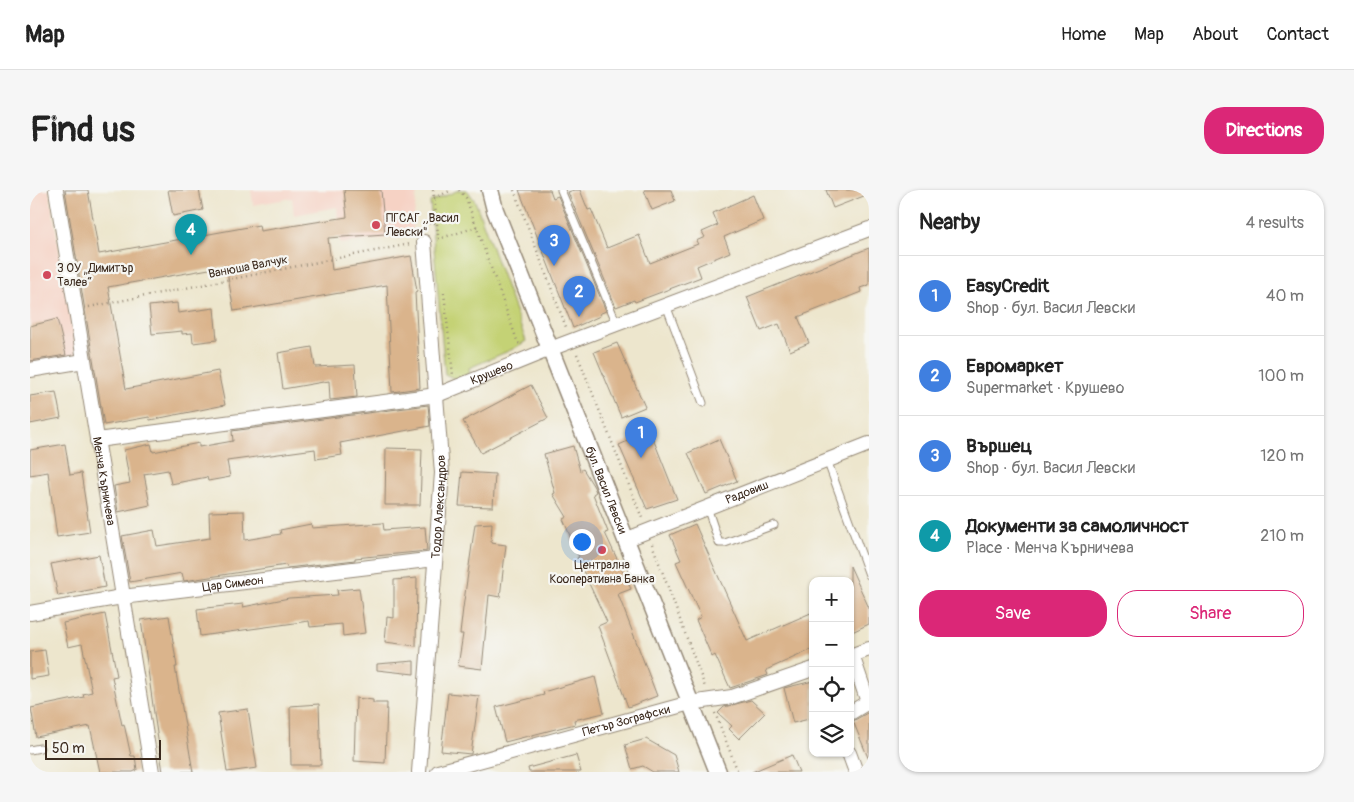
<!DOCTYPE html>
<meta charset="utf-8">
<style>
body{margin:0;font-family:Pangolin,sans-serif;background:#f6f6f6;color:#222}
.controls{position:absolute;right:15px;bottom:15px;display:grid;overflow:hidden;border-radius:10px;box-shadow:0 1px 4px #0004}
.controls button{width:45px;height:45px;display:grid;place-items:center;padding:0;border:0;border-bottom:1px solid #e0e0e0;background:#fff;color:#222;font:25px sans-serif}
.scale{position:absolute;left:15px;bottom:12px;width:116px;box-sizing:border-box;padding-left:5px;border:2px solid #3b2a1e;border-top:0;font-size:14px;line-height:18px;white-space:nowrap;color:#3b2a1e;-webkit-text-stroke:4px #f6f6f2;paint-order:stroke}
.you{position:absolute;left:551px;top:351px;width:18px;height:18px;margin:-12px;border:4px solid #fff;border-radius:50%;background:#1a73e8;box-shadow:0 0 0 8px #1a73e833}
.badge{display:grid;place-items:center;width:32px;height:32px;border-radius:50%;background:#db2777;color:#fff;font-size:16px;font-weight:700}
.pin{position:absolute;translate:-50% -41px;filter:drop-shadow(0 1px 2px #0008)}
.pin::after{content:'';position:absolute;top:26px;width:18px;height:15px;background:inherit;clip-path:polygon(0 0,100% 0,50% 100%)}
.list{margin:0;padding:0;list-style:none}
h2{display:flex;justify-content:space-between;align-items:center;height:65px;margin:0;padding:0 20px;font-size:21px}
h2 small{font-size:16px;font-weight:400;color:#767676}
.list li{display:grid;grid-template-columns:32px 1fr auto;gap:15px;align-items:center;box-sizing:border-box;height:80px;padding:0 20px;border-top:1px solid #e0e0e0}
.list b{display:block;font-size:19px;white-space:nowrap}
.list p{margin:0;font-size:16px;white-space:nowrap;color:#767676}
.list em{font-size:16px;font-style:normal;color:#767676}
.actions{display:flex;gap:10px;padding:15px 20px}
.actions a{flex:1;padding:11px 0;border:1px solid #db2777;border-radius:20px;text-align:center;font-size:18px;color:#db2777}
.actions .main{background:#db2777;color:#fff}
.icon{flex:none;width:28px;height:28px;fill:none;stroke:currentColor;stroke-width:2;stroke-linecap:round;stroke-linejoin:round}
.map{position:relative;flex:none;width:839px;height:582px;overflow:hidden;border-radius:20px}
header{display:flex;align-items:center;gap:30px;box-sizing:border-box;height:70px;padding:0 25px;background:#fff;border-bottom:1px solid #e0e0e0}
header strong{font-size:24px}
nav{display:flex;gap:28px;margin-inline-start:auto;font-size:18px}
.intro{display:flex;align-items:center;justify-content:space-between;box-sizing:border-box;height:120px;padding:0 30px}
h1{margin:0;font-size:35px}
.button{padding:12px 22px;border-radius:20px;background:#db2777;color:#fff;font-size:18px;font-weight:700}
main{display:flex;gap:30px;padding:0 30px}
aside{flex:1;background:#fff;border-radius:20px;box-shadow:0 1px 4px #0004}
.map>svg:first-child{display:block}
.built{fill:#f6d2c4}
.green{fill:#c4d274;stroke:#807e49}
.building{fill:#dab48c}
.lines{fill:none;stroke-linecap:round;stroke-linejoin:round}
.service-casing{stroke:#948876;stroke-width:9}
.minor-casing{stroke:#948876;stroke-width:16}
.tertiary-casing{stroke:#948876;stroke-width:19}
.path{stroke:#948876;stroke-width:2.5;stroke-dasharray:1 4;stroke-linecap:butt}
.service{stroke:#fff;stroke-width:7}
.minor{stroke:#fff;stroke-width:14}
.tertiary{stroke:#fff;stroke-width:16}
.poi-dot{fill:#d1495b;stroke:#f6f6f2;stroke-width:2}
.labels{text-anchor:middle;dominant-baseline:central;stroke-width:4.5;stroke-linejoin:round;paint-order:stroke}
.poi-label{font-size:12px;fill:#3b2a1e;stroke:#f6f6f2;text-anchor:start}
.street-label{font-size:12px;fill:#3b2a1e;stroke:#f6f6f2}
</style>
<header>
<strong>Map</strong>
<nav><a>Home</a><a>Map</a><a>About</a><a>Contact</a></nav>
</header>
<div class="intro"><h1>Find us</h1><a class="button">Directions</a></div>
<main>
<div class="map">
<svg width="839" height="582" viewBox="0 0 839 582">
<rect width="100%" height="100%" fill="#f6f6f2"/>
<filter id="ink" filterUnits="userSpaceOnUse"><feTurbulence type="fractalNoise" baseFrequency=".02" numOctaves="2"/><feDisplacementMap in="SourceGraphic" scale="10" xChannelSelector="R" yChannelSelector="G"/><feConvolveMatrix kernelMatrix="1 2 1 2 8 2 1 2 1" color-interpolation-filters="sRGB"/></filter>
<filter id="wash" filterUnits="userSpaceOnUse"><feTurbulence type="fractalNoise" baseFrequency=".0096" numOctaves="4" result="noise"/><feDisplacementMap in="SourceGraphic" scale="20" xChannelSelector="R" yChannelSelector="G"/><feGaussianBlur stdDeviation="1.12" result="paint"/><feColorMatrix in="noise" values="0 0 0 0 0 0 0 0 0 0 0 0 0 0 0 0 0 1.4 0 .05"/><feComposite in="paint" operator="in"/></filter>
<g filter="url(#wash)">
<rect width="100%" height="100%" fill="#ede6cd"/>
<g class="built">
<polygon points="0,0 19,0 48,170 0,178"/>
<polygon points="221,0 387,0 382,45 310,54 307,17 264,25 262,8 223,15"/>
</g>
<polygon class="green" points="429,0 437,0 445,11 496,151 483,159 439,178 440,183 427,190 415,184 400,12"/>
<g id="blocks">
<g class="building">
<polygon points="35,0 58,0 69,64 229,35 230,41 317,27 314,0 351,0 355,44 298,48 302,80 381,66 387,101 385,102 390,198 362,202 357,95 204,121 196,76 78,97 96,199 188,181 195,215 120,230 119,227 74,235"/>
<polygon points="138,0 169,0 173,20 143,26"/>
<polygon points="489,0 520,0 523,8 528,6 576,121 569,124 570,126 543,138"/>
<polygon points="544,0 550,0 558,20 561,19 577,58 609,45 620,73 668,54 666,51 675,47 672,42 688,35 683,23 723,5 733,30 694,47 700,62 667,76 671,87 605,112 604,110 586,117 538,2"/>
<polygon points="614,0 641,0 645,11 622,20"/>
<polygon points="796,0 839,0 839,4 803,18"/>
<polygon points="839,58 839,95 830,98 831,102 768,127 779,153 760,161 749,134 731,141 717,107"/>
<polygon points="147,113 148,123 184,118 187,150 163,153 162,143 152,144 152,141 122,144 119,116"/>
<polygon points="27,129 36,165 0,171 0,136"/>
<polygon points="587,153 615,217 591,227 564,162"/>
<polygon points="282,157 285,177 325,175 327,207 300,210 299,191 253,199 248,163"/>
<polygon points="501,195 518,228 451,263 433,231"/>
<polygon points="26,202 31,228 0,234 0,206"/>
<polygon points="398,215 400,236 310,253 312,265 286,269 285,259 197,271 200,287 178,291 177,287 141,294 138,280 114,284 120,315 88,322 84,296 100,293 94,260 121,254 123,262 169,253 169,257 203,251 202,241"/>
<polygon points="620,241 647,309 617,319 589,255"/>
<polygon points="689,249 707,291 676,304 658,263"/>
<polygon points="35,254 40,285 51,283 60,342 27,347 18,282 0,285 0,260"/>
<polygon points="543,256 550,281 553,279 564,297 566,302 563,304 578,342 575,343 601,399 588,404 627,506 598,517 568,436 577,432 547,368 549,367 533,329 537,327 523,304 525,303 514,264"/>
<polygon points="356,258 392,259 390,315 355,315"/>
<polygon points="432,282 465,284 463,317 429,316"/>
<polygon points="214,321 215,350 251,344 250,340 281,334 282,338 353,333 354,340 395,337 397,361 325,368 325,370 257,378 256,375 154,391 152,383 100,392 92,346 124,340 127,356 180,348 179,322"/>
<polygon points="462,333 461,353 476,355 470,407 459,405 452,479 428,476 433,444 430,444 433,418 445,334"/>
<polygon points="665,334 717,451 783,422 783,459 736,480 738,485 700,498 685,465 682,467 666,430 671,427 646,372 651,370 640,345"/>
<polygon points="69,365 75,397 28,406 21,374"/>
<polygon points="820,376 839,418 839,434 820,443"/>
<polygon points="387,388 386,456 355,452 357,427 364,428 364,390"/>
<polygon points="329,398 335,443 313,446 312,434 280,437 279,431 170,446 167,419 213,414 213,417 259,408 308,405 307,400"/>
<polygon points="75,424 87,486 82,487 92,535 94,534 101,566 105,566 107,580 103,582 70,582 60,536 6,547 1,518 54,507 53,504 62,502 52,454 38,457 33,433"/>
<polygon points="139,426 147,477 145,477 163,582 133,582 125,530 111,430"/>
<polygon points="15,460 19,486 0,489 0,462"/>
<polygon points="384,471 384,484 347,480 347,474"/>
<polygon points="565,487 574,523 544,530 545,534 475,552 466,517 514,505 513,502"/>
<polygon points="783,491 783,528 763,533 754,498"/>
<polygon points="418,503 449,506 441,564 411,561"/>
<polygon points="326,508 343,510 343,513 357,513 355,573 324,571"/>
<polygon points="721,510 735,523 709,549 699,539 702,536 688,523 694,517"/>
<polygon points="289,514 291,575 261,575 260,516"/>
<polygon points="218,519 227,578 197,582 188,523"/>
<polygon points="839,522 839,570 823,531"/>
<polygon points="616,549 644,565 649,582 623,582 613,576 602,579 595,555"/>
<polygon points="546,565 551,582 499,582 498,578"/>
<polygon points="762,565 769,582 722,582"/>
</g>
</g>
</g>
<g filter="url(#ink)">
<use href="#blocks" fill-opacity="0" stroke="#948876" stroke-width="1"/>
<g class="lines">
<g class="service-casing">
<g id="service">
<polyline points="531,0 587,134"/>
<polyline points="636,115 673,213"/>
<polyline points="797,270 839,385"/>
<polyline points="677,317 689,353 695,353 744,335"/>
<polyline points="0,560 10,558"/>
</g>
</g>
<g class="minor-casing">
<g id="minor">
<path id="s1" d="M 26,0 L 122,582"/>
<polyline points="0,180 54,171"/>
<path id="s2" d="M 67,250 L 407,205 L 520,159 L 839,39"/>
<path id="s3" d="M 595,350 L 839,254"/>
<path id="s4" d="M 0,423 L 92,407 L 405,369"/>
<polyline points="820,466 839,459"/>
<polyline points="820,523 838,512 822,465"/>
<polyline points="819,563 826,582"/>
<path id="s5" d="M 389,582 L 412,283 L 394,52"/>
<path id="s6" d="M 408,582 L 660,513 L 702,507 L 783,479"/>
</g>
</g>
<g class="tertiary-casing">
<g id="tertiary">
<path id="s7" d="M 460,0 L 465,20 L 688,582"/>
</g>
</g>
<g class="path">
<polyline points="403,0 407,32"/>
<polyline points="429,0 436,8 488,153 491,154"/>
<polyline points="484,0 536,137"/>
<polyline points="404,8 422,0"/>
<polyline points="393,38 393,34 407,32 408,45"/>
<polyline points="408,49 447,37"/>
<polyline points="414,103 423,185"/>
<polyline points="59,117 380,54"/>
<polyline points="547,164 612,328"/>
<polyline points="622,354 675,497"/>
<polyline points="685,523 708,582"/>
</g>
<use href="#service" class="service"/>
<use href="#minor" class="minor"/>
<use href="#tertiary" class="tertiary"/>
</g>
</g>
<g class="poi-dot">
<circle cx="346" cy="35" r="5"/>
<circle cx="17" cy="85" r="5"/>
<circle cx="572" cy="360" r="5"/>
</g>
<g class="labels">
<g class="poi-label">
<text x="356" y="28">ПГСАГ ,,Васил<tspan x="356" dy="14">Левски"</tspan></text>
<text x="27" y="78">3 ОУ „Димитър<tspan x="27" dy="14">Талев“</tspan></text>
<text x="572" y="375" text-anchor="middle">Централна<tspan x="572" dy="14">Кооперативна Банка</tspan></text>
</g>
<g class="street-label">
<text transform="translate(218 77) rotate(-11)">Ванюша Валчук</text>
<text stroke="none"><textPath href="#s2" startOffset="402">Крушево</textPath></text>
<text stroke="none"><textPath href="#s1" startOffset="295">Менча Кърничева</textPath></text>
<text stroke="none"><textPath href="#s7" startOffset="322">бул. Васил Левски</textPath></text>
<text stroke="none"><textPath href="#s3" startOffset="131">Радовиш</textPath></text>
<text stroke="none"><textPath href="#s5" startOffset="266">Тодор Александров</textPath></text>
<text stroke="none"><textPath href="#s4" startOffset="205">Цар Симеон</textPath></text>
<text stroke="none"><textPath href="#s6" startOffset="195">Петър Зографски</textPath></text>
</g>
</g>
</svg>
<div class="controls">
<button>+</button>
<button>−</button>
<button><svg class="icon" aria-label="locate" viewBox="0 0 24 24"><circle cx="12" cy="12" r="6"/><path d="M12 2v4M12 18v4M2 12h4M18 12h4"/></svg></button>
<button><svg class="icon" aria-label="layers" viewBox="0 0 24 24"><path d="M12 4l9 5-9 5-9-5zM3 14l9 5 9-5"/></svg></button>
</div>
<div class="scale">50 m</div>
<div class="you"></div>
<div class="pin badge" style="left:611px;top:268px;background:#3f7fe0">1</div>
<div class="pin badge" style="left:549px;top:127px;background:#3f7fe0">2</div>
<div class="pin badge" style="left:524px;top:76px;background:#3f7fe0">3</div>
<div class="pin badge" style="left:161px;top:65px;background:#0f9aa8">4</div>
</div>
<aside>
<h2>Nearby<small>4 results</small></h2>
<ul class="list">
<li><span class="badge" style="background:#3f7fe0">1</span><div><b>EasyCredit</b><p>Shop · бул. Васил Левски</p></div><em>40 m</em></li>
<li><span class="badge" style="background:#3f7fe0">2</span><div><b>Евромаркет</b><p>Supermarket · Крушево</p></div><em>100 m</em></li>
<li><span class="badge" style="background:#3f7fe0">3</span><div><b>Вършец</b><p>Shop · бул. Васил Левски</p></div><em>120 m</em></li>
<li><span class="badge" style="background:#0f9aa8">4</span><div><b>Документи за самоличност</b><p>Place · Менча Кърничева</p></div><em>210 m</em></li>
</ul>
<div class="actions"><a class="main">Save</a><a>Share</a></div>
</aside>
</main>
